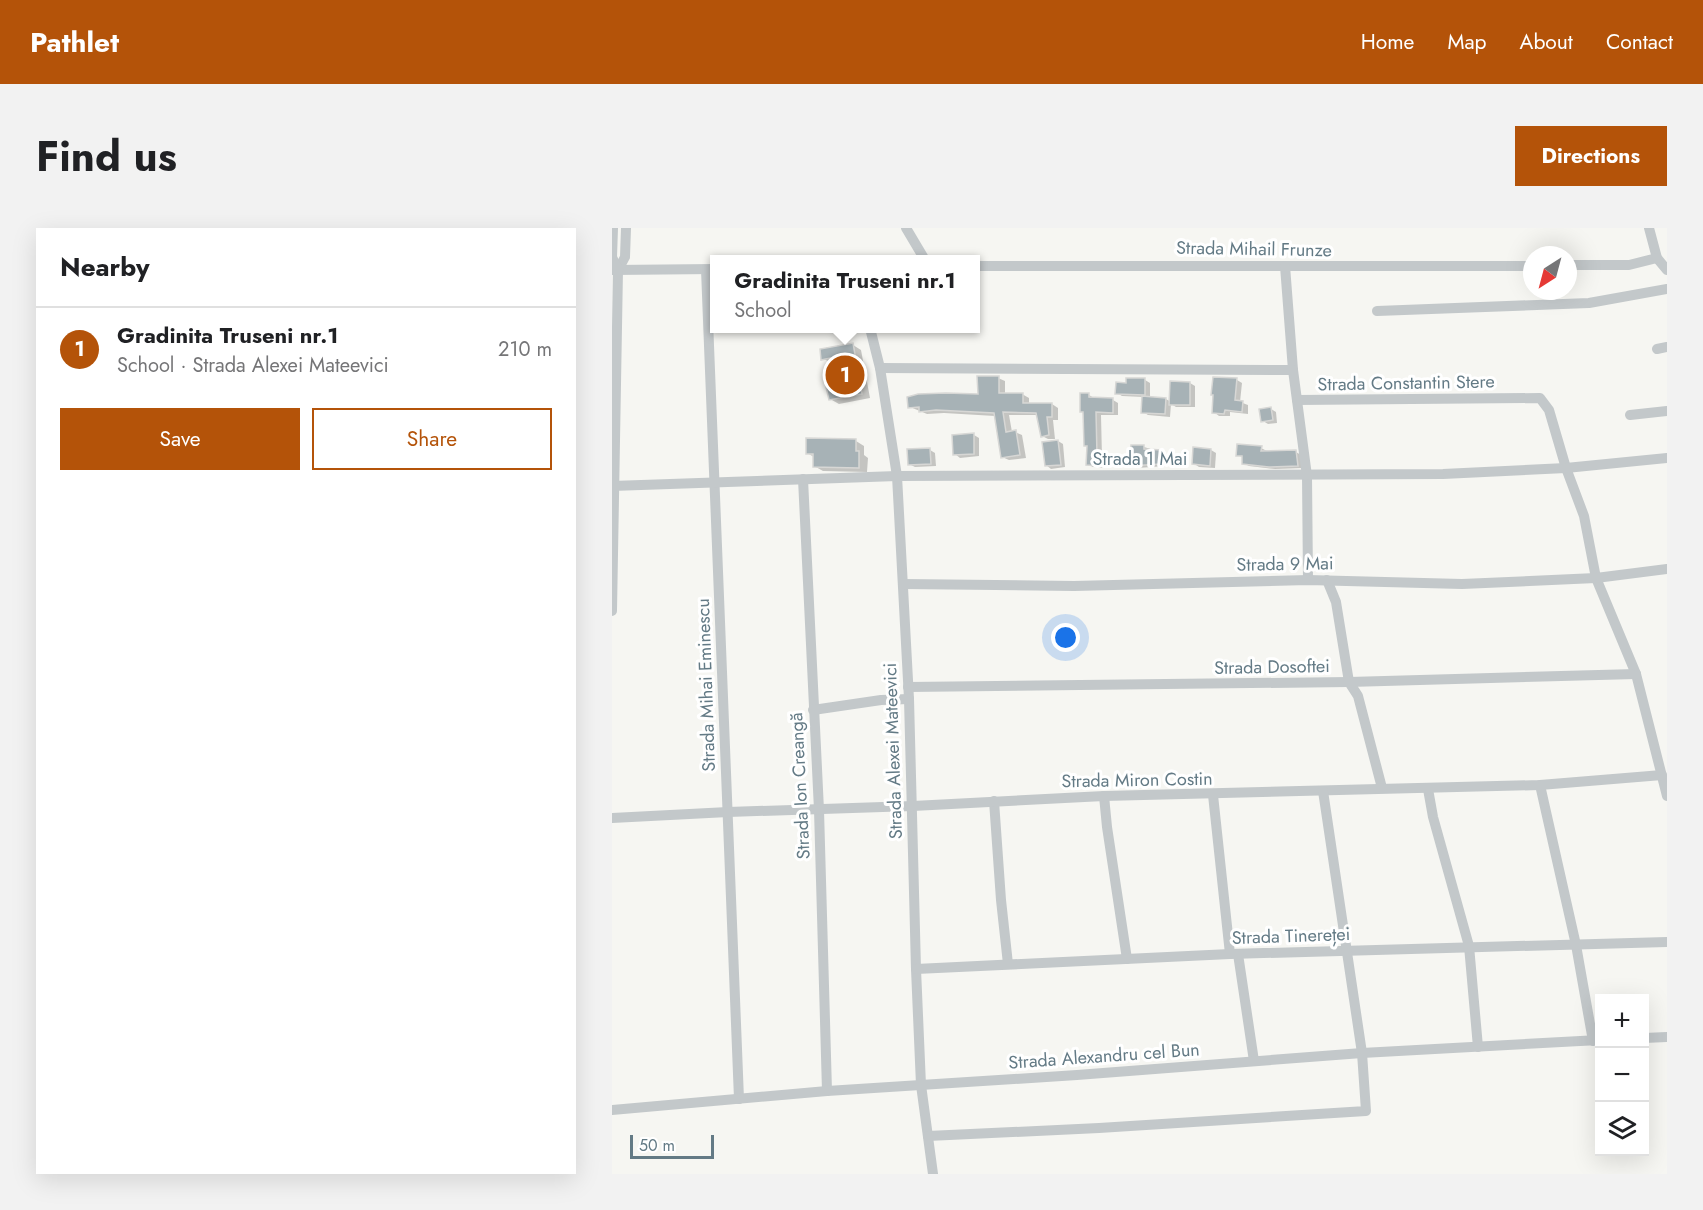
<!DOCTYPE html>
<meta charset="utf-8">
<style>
body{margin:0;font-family:Jost,sans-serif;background:#f2f2f2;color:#202124}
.controls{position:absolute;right:18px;bottom:18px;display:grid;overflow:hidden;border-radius:0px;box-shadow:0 6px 24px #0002}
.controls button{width:54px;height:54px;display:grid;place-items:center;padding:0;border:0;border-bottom:2px solid #e0e0e0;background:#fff;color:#202124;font:30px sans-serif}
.compass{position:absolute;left:911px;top:18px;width:54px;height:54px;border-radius:50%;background:#fff;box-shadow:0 6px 24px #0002;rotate:216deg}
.scale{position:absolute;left:18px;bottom:15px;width:84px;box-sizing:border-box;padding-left:6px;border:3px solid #637a85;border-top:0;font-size:16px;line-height:21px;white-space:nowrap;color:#637a85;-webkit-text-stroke:4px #fff;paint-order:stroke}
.you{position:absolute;left:454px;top:410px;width:21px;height:21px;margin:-15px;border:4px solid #fff;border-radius:50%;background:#1a73e8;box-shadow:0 0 0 9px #1a73e833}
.badge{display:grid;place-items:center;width:39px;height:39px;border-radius:50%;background:#b45309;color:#fff;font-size:20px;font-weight:700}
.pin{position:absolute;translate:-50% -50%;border:3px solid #fff;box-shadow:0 2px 6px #0006}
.popup{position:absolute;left:98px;top:27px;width:270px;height:78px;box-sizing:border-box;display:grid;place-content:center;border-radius:0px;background:#fff;filter:drop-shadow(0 2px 4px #0005);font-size:20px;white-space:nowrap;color:#757577}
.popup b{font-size:22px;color:#202124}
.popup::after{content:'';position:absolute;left:50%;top:100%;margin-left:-12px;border:12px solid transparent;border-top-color:#fff}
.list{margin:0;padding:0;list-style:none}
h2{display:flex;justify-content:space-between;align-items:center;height:78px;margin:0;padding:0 24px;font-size:26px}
h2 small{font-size:20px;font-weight:400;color:#757577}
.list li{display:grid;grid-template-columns:39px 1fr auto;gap:18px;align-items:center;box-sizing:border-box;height:84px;padding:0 24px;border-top:2px solid #e0e0e0}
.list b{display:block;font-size:22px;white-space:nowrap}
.list p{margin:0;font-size:20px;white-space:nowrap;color:#757577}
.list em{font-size:20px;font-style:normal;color:#757577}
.actions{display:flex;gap:12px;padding:18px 24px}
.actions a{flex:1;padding:14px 0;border:2px solid #b45309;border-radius:0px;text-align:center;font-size:21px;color:#b45309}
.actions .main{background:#b45309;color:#fff}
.icon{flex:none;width:33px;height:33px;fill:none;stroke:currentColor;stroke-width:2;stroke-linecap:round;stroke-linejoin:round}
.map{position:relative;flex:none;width:1055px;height:946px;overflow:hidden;border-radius:0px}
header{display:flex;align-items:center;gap:36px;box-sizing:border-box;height:84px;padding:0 30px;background:#b45309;color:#fff}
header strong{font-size:28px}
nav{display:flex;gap:33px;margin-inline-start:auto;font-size:21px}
.intro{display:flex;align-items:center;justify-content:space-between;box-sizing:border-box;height:144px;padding:0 36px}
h1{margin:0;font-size:42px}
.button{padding:15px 27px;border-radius:0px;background:#b45309;color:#fff;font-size:21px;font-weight:700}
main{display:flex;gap:36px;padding:0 36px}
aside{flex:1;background:#fff;border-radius:0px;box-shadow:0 6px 24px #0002}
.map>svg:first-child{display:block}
.shadow{fill:#0003}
.building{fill:#a7b2b6;stroke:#d7d7d5;stroke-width:1.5}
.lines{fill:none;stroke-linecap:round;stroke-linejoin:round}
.minor{stroke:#c3c8ca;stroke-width:10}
.labels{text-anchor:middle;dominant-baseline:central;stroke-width:6;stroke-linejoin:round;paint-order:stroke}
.street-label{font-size:18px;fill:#637a85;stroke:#fff}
</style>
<header>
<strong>Pathlet</strong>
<nav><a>Home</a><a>Map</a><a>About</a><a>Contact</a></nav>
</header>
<div class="intro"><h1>Find us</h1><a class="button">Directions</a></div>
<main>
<aside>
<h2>Nearby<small></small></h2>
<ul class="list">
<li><span class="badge">1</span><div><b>Gradinita Truseni nr.1</b><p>School · Strada Alexei Mateevici</p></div><em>210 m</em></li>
</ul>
<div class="actions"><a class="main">Save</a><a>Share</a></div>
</aside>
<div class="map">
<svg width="1055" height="946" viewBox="0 0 1055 946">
<rect width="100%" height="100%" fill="#f6f6f2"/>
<g class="shadow">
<polygon points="241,117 249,122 258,170 227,176 218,171 226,158 222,135 211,131"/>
<polygon points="386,150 393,153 393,167 410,166 417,170 417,176 440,176 446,180 446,192 441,192 443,211 436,211 430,208 426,187 397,187 400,204 403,204 410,207 414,230 397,232 390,229 383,188 332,185 315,186 298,179 368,168"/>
<polygon points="533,152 538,155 538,170 554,171 559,174 578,155 583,158 583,179 564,179 559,176 558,189 536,187 531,184 532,169 510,168 505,165 515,156"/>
<polygon points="625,152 630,155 628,174 636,177 636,186 618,184 618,188 607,188 602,184"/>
<polygon points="477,167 482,170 501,172 506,175 506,187 489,187 490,229 495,232 494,240 481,239 475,236 476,219 472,185 469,183"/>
<polygon points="659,181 664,184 665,195 656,196 651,193"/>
<polygon points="362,207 367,210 367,228 348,230 343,226"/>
<polygon points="244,213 252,218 252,227 256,230 255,244 211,243 202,238 202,229 195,225"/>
<polygon points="446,213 451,216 453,239 439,241 434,237"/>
<polygon points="532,219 555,226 554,238 525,240 520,237"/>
<polygon points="649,220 655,223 684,224 689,227 691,240 663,241 637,238 631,235 632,230 626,227"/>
<polygon points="318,222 323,225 324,238 303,239 297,236"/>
<polygon points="599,222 604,225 603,240 587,239 581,235"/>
</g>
<g class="building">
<polygon points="241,115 250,166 217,172 214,159 224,157 219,130 209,132 208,121"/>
<polygon points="365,148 387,148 387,165 411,165 411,175 440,175 440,189 435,189 437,207 429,209 424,185 391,184 394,204 404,202 408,227 389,230 382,185 324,182 307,184 307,179 296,180 295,169 306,166 334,165 366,166"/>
<polygon points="601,149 625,150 623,172 631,173 630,184 613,182 612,186 600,185 601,167 599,167"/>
<polygon points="514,150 533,150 533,167 503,166 504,154 514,155"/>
<polygon points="558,153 578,154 578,177 557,177"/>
<polygon points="468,165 477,165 477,169 501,170 501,185 484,184 485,227 490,227 489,238 474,237 475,218 472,218 471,184 468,184"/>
<polygon points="530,168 554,170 553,186 529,185"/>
<polygon points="659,179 661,192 649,194 647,181"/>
<polygon points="362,205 362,226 341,227 340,207"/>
<polygon points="194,210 244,211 244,223 247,223 247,240 201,239 201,226 194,226"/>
<polygon points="446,212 449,237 433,238 430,214"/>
<polygon points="625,216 650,218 649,223 684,222 686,238 657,239 630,236 630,228 624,228"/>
<polygon points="519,217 532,217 532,221 550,222 549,236 518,238"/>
<polygon points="581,219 599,221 598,238 580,236"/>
<polygon points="318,220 319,236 296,237 295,221"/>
</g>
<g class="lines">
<g class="minor">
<polyline points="294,0 313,32"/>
<polyline points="1037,0 1045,30 1055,42"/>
<polyline points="956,37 1017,37 1045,30"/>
<polyline points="364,38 920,38"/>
<polyline points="673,38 681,142 695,248 696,352"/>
<polyline points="1,42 103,41"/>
<polyline points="6,42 13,29 14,0"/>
<polyline points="94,42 127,871"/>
<polyline points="765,83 977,75 1055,61"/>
<polyline points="258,100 268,140 285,248 297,471 304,741 309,857 321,946"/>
<polyline points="1045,121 1055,119"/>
<polyline points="268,140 681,142"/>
<polyline points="685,172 928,170 937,182 954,240 972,288 984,350 1024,446 1055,568"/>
<polyline points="1018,187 1055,183"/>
<polyline points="191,251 207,582 215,863"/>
<polyline points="0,258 285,248 831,246 954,240 1055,230"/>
<polyline points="715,352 724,374 737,454 746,468 770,560"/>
<polyline points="291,356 462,358 696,352 850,356 984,350 1055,341"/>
<polyline points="0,383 6,42 0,29 1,0"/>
<polyline points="296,459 737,454 1024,446"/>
<polyline points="201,482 269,472 297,471"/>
<polyline points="928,557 964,717 981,813"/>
<polyline points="816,561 821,589 857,718 866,819"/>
<polyline points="601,567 618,726"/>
<polyline points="492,568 495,599 515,731"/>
<polyline points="382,573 389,672 396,736"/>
<polyline points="0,590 116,584 301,578 492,568 928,557 1050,547"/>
<polyline points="626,726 642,833"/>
<polyline points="304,741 618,726 1055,714"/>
<polyline points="1032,810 1055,809"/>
<polyline points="0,882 215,863 465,847 750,825 987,812"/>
<polyline points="316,908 487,900 754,883 750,825 711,563"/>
</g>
</g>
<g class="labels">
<g class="street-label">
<text transform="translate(642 21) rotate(1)">Strada Mihail Frunze</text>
<text transform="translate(794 155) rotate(-1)">Strada Constantin Stere</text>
<text x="528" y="231">Strada 1 Mai</text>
<text transform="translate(673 336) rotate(-1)">Strada 9 Mai</text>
<text transform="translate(660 439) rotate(-1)">Strada Dosoftei</text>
<text transform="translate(94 457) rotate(-92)">Strada Mihai Eminescu</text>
<text transform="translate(281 523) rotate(-92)">Strada Alexei Mateevici</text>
<text transform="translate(525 552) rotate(-1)">Strada Miron Costin</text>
<text transform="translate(188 558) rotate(-93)">Strada Ion Creangă</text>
<text transform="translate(679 708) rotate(-2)">Strada Tinereței</text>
<text transform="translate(492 828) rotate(-4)">Strada Alexandru cel Bun</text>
</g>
</g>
</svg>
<div class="controls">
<button>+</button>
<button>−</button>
<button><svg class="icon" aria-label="layers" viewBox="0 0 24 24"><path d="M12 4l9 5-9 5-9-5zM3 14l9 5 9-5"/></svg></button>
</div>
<svg class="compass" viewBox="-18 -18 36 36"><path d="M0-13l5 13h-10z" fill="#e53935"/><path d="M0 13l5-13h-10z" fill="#757577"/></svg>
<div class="scale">50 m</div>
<div class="you"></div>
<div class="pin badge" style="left:233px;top:147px">1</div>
<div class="popup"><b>Gradinita Truseni nr.1</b>School</div>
</div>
</main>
